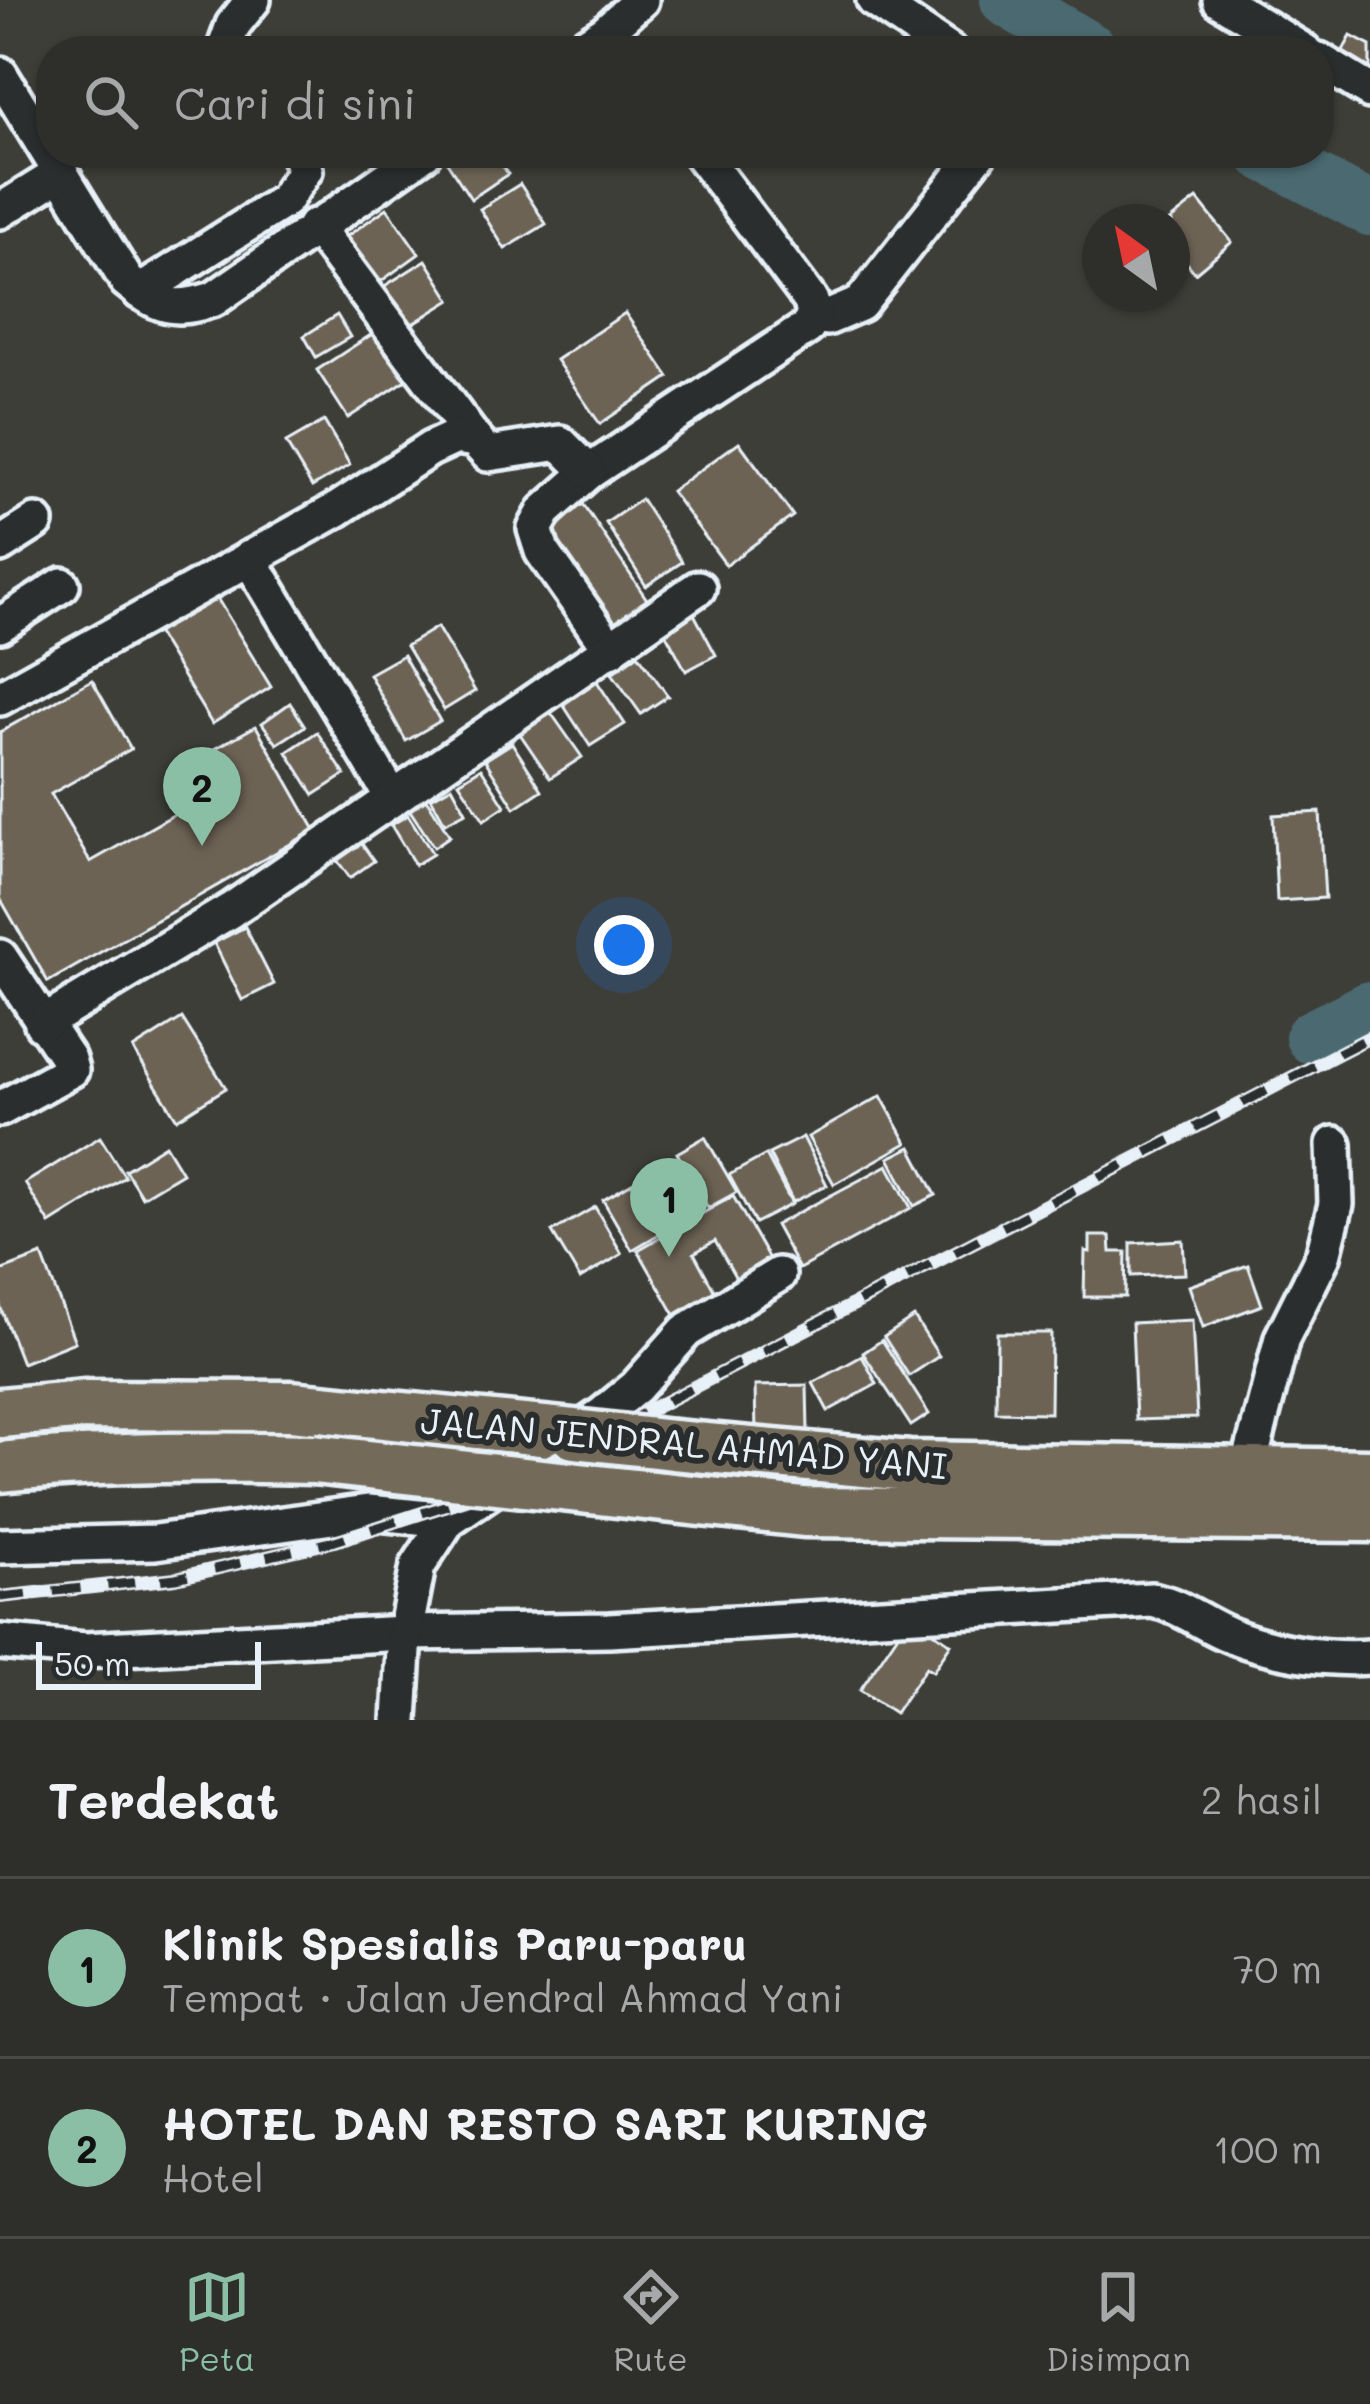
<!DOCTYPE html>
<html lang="id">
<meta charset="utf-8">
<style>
body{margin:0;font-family:Mali,sans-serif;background:#363633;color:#f1f3f6}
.compass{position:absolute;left:1082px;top:204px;width:108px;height:108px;border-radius:50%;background:#2e2e2b;box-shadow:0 3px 9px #0004;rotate:327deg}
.scale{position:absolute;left:36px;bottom:30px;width:225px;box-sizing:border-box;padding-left:12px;border:6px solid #e8f1f8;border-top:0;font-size:33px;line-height:42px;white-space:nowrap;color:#e8f1f8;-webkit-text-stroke:9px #2a2d2e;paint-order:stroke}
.you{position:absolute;left:624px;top:945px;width:42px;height:42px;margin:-30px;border:9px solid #fff;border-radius:50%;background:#1a73e8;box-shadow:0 0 0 18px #1a73e833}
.badge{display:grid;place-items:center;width:78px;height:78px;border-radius:50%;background:#8abfa5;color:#111;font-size:39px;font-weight:700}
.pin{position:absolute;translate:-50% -99px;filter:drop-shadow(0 3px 6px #0008)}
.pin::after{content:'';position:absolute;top:63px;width:42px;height:36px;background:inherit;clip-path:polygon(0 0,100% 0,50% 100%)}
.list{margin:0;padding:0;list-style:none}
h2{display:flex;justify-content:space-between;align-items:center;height:156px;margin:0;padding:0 48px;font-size:51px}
h2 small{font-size:39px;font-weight:400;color:#a7a8a9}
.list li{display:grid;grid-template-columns:78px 1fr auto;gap:36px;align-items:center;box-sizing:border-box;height:180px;padding:0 48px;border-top:3px solid #494a47}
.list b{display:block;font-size:45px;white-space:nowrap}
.list p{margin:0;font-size:39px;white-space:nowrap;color:#a7a8a9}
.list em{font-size:39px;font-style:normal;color:#a7a8a9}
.icon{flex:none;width:66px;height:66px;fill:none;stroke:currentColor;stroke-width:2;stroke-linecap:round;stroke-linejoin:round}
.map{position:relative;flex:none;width:1370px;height:1720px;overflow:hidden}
.search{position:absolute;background:#2e2e2b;box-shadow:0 3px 9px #0004;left:36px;right:36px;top:36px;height:132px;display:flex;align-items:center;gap:30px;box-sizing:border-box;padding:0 42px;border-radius:48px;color:#a7a8a9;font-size:45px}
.sheet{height:516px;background:#2e2e2b}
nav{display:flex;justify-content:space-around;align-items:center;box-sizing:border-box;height:168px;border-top:3px solid #494a47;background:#2e2e2b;font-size:33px;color:#a7a8a9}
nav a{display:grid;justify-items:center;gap:6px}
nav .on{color:#8abfa5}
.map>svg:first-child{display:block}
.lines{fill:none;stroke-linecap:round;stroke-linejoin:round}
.river{stroke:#4c6970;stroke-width:54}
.building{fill:#6d6454;stroke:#e8f1f8;stroke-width:3}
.minor-casing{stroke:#e8f1f8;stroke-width:42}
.highway-casing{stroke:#e8f1f8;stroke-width:57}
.minor{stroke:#2a2d2e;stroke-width:33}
.highway{stroke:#736b5a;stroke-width:48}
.rail-casing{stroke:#e8f1f8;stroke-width:14}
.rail{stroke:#2a2d2e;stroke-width:9;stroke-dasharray:27;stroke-linecap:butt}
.highway-bridge-casing{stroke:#e8f1f8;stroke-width:57;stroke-linecap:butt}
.highway-bridge{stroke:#736b5a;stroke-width:48}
.labels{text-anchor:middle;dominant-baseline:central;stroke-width:12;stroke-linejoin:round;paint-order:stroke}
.street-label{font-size:36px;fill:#e8f1f8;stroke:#2a2d2e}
</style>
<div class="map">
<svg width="1370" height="1720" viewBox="0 0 1370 1720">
<rect width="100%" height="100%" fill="#3e3e39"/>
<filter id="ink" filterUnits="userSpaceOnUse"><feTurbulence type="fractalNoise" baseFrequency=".00833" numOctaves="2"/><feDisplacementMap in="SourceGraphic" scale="24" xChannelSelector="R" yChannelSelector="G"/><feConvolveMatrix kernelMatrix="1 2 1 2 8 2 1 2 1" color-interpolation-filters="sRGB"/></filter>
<g filter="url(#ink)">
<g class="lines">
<g class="river">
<polyline points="1007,0 1092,51"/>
<polyline points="1263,153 1370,209"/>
<polyline points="1312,1037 1370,1008"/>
</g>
</g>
<g class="building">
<polygon points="1351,36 1370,46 1370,86 1334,67"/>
<polygon points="441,153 494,153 508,174 471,199"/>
<polygon points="520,184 546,224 505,249 480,209"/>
<polygon points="1197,199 1232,242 1195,273 1172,244 1172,222 1168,222"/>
<polygon points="387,208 419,254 373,287 340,241"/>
<polygon points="426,260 451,300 401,331 375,292"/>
<polygon points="625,313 669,377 600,424 556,360"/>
<polygon points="337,315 350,337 316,357 304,336"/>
<polygon points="383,327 414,375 348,418 317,370"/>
<polygon points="324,421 350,465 312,487 286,443"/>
<polygon points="739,442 793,516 726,565 671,491"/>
<polygon points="641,499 682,562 646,586 606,523"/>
<polygon points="583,504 650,604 609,631 541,532"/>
<polygon points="212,590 271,687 212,724 153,627"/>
<polygon points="694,614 716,655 686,671 664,630"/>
<polygon points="437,627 475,691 444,710 406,646"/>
<polygon points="638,654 668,696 641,714 612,673"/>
<polygon points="403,655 440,721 406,741 369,674"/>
<polygon points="92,680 131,749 51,794 90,862 221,788 203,755 256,726 315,830 48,982 0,898 0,732"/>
<polygon points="596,680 625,724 590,746 562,703"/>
<polygon points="290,703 305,726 277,744 262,723"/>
<polygon points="549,710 582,757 550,778 518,731"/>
<polygon points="317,732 345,775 314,795 287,752"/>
<polygon points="512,743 542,790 515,808 485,760"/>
<polygon points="481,768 505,806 484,820 459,782"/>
<polygon points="452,786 466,812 445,823 431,798"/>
<polygon points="426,798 450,836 434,847 409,809"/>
<polygon points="1320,812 1325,898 1277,901 1273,815"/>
<polygon points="408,815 433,854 415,865 391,825"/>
<polygon points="357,837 374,861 350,878 333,855"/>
<polygon points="245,927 274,984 242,1000 214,943"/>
<polygon points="182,1018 226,1088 177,1119 133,1049"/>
<polygon points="881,1096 907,1143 834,1184 808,1137"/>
<polygon points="100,1137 125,1177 50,1224 25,1183"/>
<polygon points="705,1137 737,1192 708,1208 677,1153"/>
<polygon points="803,1137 827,1185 793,1202 769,1154"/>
<polygon points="165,1145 182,1173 142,1197 125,1170"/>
<polygon points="911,1147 936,1195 914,1206 889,1158"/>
<polygon points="766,1155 792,1204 755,1223 729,1175"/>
<polygon points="673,1159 702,1209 632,1250 603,1200"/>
<polygon points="888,1165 911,1208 799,1269 775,1225"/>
<polygon points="733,1196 770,1261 737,1280 715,1241 694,1253 715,1292 675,1315 638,1250"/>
<polygon points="595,1207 622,1254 580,1279 552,1232"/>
<polygon points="1090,1236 1110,1236 1111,1252 1126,1252 1125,1297 1084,1297 1085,1251 1090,1252"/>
<polygon points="1183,1240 1185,1274 1131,1276 1131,1243"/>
<polygon points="42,1255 75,1342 22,1363 0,1306 0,1271"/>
<polygon points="1248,1265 1262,1305 1203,1327 1189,1286"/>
<polygon points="914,1317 939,1356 909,1376 884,1337"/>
<polygon points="1192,1320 1197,1418 1136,1420 1132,1323"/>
<polygon points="997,1333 1051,1333 1050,1413 996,1412"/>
<polygon points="882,1340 929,1414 911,1426 863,1353"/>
<polygon points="862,1356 877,1384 828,1411 813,1383"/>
<polygon points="807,1385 808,1432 756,1434 755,1386"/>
<polygon points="910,1616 951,1644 933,1671 926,1667 895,1713 860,1690"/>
</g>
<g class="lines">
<g class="minor-casing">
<g id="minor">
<polyline points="874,0 949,51"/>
<polyline points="1220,0 1304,51"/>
<polyline points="228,51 226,45 233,25 253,0"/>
<polyline points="576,51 604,33"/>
<polyline points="620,51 604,33 641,0"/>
<polyline points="1319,60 1370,91"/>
<path d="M 0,74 L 127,281 C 159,307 173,312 214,299 L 424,153"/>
<polyline points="0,211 61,173"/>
<polyline points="315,226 475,440"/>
<polyline points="140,292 284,201 305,170 297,153"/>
<polyline points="814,315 827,318 860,304 979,153"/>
<polyline points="0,545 36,522"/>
<polyline points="249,558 392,797"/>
<polyline points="0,625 62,585"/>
<polyline points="611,650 542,551 535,529 545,511 589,472 808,327 814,315 811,301 700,153"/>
<polyline points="0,698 338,509 430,449 456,437 475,440 488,454 560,443 589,472"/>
<polyline points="0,957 68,1059 71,1070 0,1109"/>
<polyline points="42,1024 231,910 698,588"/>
<polyline points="1247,1473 1282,1338 1323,1256 1336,1204 1334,1144"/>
<polyline points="0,1546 155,1542 368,1512 448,1520"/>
<path d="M 0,1642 L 85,1650 L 405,1633 L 609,1630 L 1152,1600 C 1183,1606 1202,1624 1230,1635 C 1273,1652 1324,1660 1370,1657"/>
<polyline points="400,1720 405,1633 418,1566 448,1520 603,1414 636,1387 686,1331 778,1275"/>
</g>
</g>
<g class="highway-casing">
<g id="highway">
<polyline points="0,1413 84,1405 291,1406 574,1434"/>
<polyline points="673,1445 909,1466 1370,1474"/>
<path d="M 0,1467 C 105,1457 208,1456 313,1459"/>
<polyline points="589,1489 804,1512 1370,1517"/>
</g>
</g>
<use href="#minor" class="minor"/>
<use href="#highway" class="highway"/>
<g class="rail-casing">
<polyline id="rail" points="0,1597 176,1578 335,1541 497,1489 1370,1037"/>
</g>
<use href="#rail" class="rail"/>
<g class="highway-bridge-casing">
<g id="highway-bridge">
<polyline points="574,1434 673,1445"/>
<polyline points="313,1459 589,1489"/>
</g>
</g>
<use href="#highway-bridge" class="highway-bridge"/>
</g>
</g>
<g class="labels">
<g class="street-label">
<text transform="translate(684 1442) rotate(5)">JALAN JENDRAL AHMAD YANI</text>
</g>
</g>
</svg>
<svg class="compass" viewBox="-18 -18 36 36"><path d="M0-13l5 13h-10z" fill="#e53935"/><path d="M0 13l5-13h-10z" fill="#a7a8a9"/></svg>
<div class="scale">50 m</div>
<div class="you"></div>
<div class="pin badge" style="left:669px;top:1257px">1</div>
<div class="pin badge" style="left:202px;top:846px">2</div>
<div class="search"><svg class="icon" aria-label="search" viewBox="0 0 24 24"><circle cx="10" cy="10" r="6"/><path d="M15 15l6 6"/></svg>Cari di sini</div>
</div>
<section class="sheet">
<h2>Terdekat<small>2 hasil</small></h2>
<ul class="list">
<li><span class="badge">1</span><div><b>Klinik Spesialis Paru-paru</b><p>Tempat · Jalan Jendral Ahmad Yani</p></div><em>70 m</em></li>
<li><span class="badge">2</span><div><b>HOTEL DAN RESTO SARI KURING</b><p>Hotel</p></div><em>100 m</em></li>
</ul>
</section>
<nav>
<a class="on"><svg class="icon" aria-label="map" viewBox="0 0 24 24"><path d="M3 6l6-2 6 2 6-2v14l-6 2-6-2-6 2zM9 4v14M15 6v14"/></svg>Peta</a>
<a><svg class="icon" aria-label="directions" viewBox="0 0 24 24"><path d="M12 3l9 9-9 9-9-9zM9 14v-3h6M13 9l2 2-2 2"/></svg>Rute</a>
<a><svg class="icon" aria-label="saved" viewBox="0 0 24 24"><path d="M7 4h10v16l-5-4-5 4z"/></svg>Disimpan</a>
</nav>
